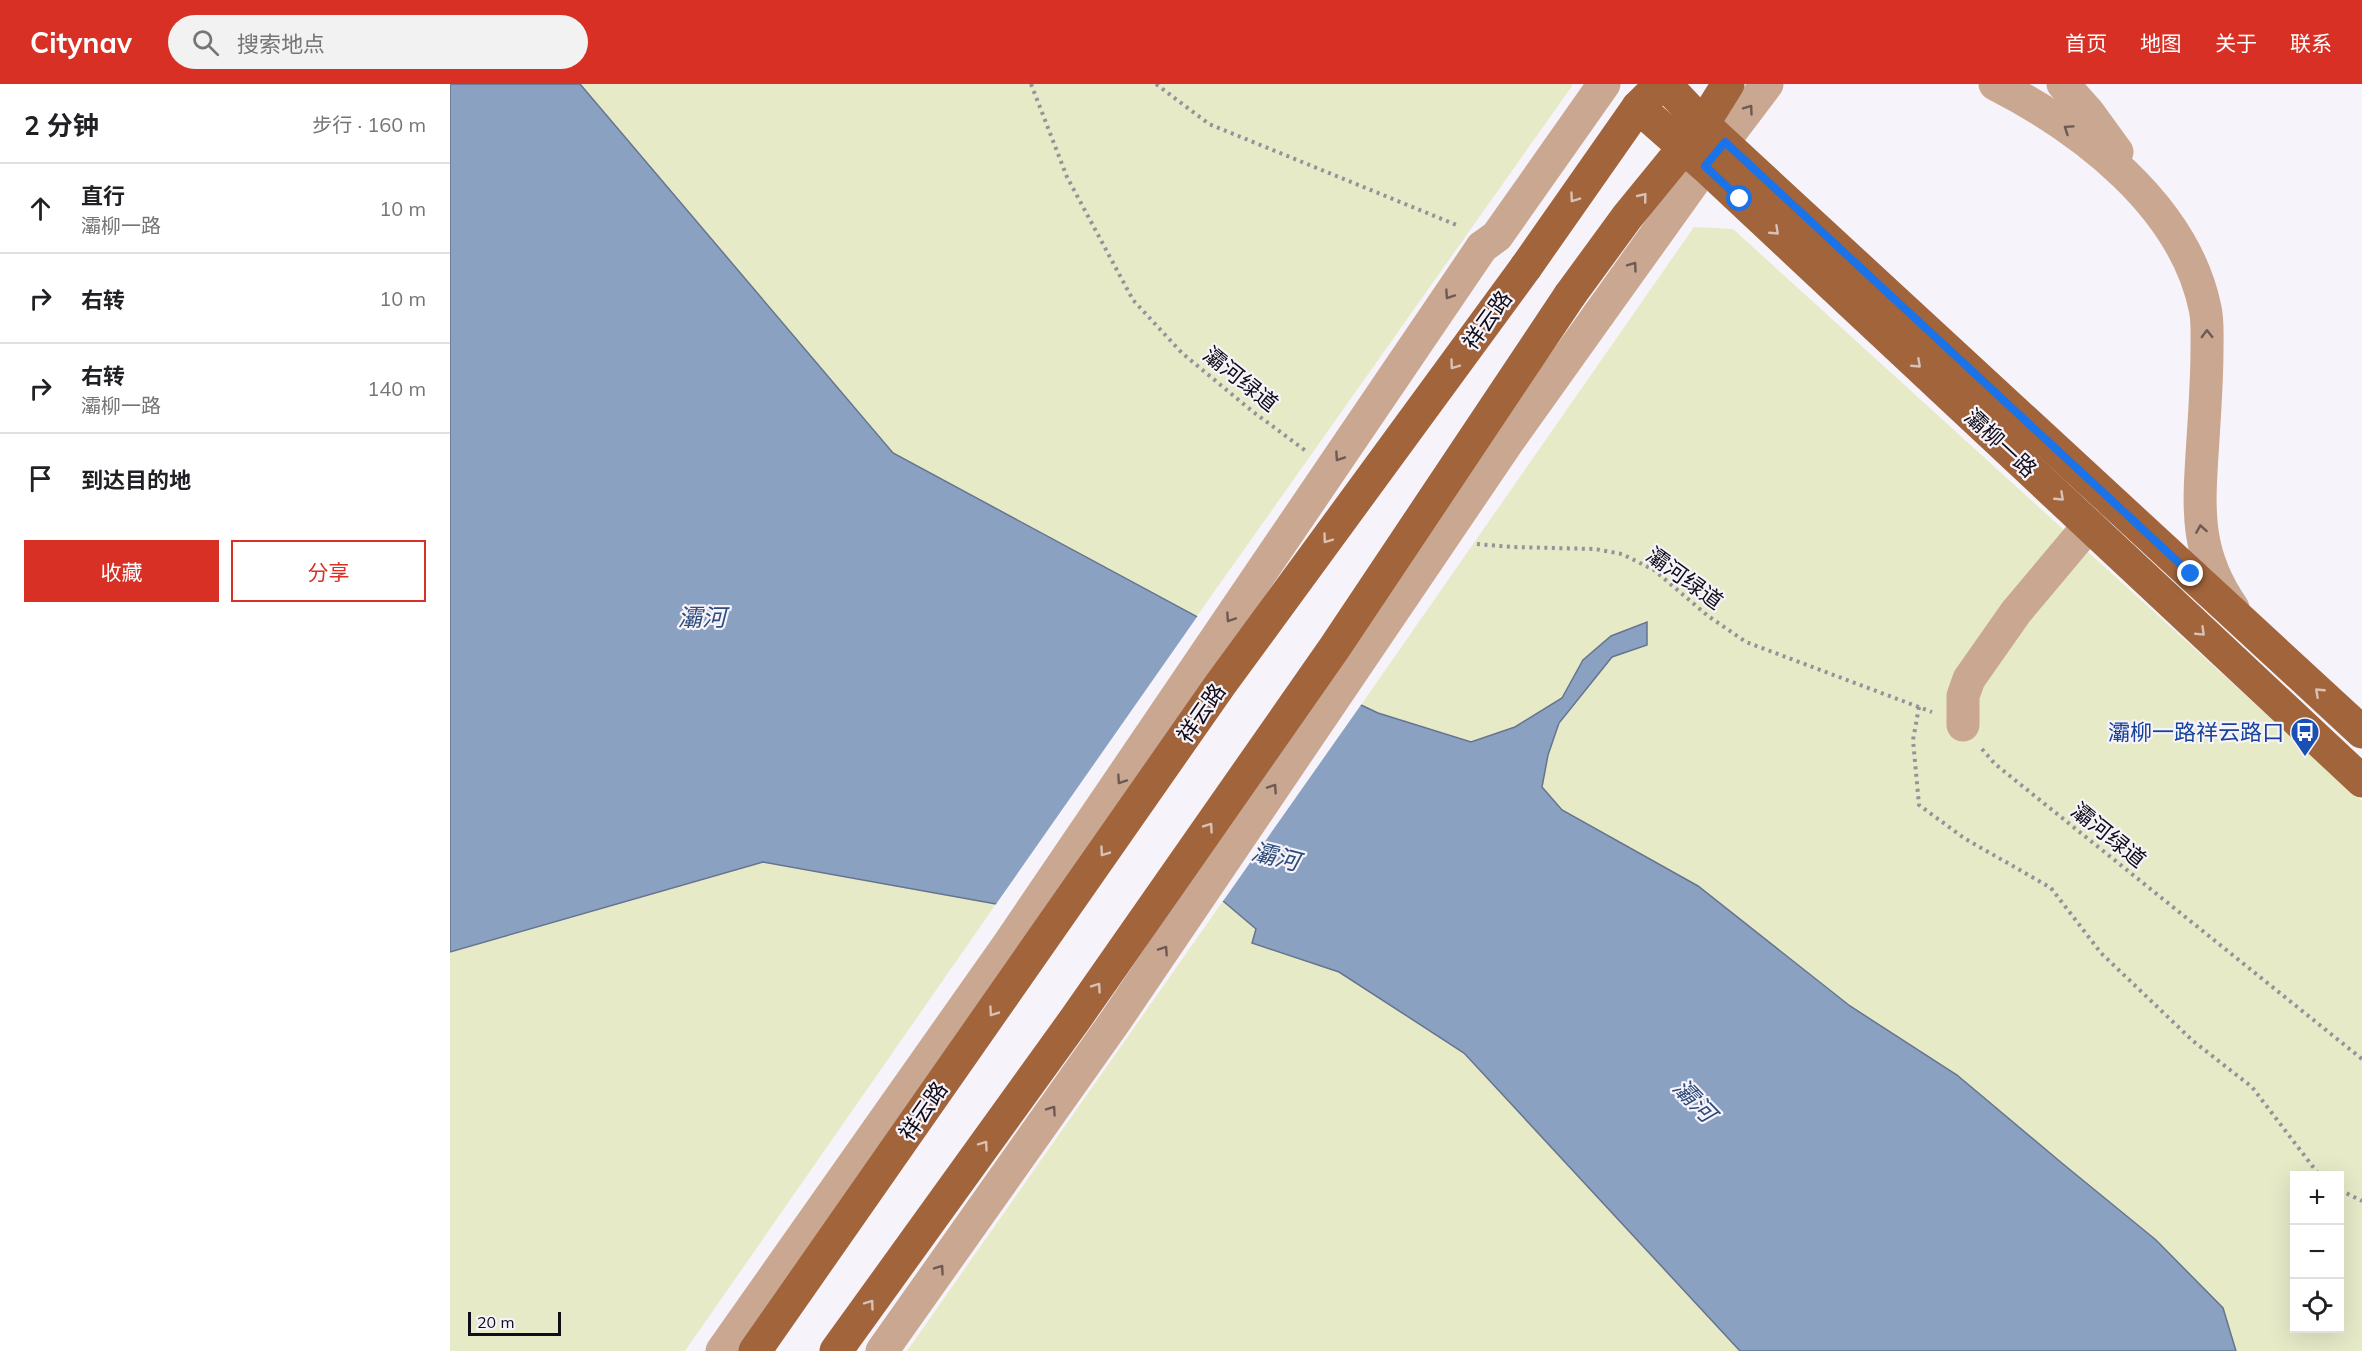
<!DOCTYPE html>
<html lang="zh">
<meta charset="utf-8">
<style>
body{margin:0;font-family:Mulish,"Noto Sans SC",sans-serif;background:#f2f2f2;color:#202124}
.controls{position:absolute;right:18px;bottom:18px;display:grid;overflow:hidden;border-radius:0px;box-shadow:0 6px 24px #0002}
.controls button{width:54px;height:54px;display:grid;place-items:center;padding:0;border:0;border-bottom:2px solid #e0e0e0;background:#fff;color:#202124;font:30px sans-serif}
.scale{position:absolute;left:18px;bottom:15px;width:93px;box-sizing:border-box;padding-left:6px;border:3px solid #110c17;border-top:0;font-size:16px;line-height:21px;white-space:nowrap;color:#110c17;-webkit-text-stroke:4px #f6f3fa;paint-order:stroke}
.stop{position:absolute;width:18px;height:18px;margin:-14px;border:4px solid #1a73e8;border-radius:50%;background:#fff}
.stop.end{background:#1a73e8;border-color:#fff;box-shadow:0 2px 6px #0008}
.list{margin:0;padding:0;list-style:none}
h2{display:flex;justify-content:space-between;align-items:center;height:78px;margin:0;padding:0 24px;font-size:26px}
h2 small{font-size:20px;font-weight:400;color:#757577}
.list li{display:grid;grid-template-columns:39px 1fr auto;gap:18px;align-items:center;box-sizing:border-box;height:90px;padding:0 24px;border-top:2px solid #e0e0e0}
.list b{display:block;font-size:22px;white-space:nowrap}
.list p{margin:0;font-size:20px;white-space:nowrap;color:#757577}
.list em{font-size:20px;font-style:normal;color:#757577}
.actions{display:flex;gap:12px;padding:18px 24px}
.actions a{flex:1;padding:14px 0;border:2px solid #d93025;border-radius:0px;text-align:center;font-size:21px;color:#d93025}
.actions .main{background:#d93025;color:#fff}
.icon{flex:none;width:33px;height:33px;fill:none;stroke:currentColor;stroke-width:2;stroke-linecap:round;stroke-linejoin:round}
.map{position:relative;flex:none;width:1912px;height:1267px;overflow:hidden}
header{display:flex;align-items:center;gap:36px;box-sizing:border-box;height:84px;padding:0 30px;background:#d93025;color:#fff}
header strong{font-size:28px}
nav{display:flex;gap:33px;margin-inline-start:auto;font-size:21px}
.search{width:420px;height:54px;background:#f2f2f2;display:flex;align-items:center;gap:15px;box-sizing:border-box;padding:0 21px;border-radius:33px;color:#757577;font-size:22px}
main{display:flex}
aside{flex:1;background:#fff}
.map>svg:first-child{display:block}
.green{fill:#e7eac7;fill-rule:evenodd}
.water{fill:#8ba1c1;stroke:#66748e;stroke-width:1.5}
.pier{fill:#f6f3fa}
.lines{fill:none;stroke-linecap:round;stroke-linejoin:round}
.path{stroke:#96929b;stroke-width:4;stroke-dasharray:3 4.5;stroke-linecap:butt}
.minor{stroke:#caa791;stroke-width:33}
.major{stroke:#a1643b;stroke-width:33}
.minor-bridge{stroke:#caa791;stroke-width:33}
.major-bridge{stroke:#a1643b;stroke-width:33}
.oneway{stroke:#6e5a54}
.oneway2{stroke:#d8c1b7}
.route{stroke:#1a73e8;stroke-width:8}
.labels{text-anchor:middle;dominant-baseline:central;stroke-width:4.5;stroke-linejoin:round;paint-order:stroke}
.street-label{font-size:22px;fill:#110c17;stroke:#f6f3fa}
.transit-label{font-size:22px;fill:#164399;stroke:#f6f3fa;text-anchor:end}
.water-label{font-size:24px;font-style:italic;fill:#2e4c79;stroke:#f6f3fa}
</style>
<header>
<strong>Citynav</strong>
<div class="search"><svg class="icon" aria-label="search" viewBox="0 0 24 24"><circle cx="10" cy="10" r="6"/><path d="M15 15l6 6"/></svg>搜索地点</div>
<nav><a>首页</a><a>地图</a><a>关于</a><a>联系</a></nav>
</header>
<main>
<aside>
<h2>2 分钟<small>步行 · 160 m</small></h2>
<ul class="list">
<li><svg class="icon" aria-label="ahead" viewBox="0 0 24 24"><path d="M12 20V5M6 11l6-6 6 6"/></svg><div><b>直行</b><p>灞柳一路</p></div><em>10 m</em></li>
<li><svg class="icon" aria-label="right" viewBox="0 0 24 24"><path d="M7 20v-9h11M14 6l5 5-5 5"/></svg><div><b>右转</b></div><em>10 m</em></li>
<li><svg class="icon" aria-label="right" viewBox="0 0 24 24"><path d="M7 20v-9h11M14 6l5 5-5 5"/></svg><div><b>右转</b><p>灞柳一路</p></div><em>140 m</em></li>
<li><svg class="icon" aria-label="arrive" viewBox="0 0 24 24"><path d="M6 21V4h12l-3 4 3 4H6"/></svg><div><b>到达目的地</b></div></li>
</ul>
<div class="actions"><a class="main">收藏</a><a>分享</a></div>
</aside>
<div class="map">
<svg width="1912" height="1267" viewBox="0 0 1912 1267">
<rect width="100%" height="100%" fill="#f6f3fa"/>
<g class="green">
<polygon points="130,0 1121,0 1122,2 747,532 443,369"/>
<path d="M 1244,143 L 1283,145 L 1912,717 L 1912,1267 L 1786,1267 L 1773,1224 L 1707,1156 L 1613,1080 L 1507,991 L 1400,922 L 1248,802 L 1112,726 L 1091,703 L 1098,671 L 1109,639 L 1162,573 L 1196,561 L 1161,552 L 1133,576 L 1112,614 L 1065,643 L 1021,658 L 928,629 L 911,621 ZM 1844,1092 L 1890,1092 L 1890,1244 L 1844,1244 Z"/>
<polygon points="314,778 546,820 235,1267 0,1267 0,868"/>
<polygon points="773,817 806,845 803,859 889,888 1014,969 1290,1267 457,1267"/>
</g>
<polygon class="water" points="0,0 130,0 443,369 911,621 928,629 1021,658 1065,643 1112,614 1133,576 1161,552 1197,538 1197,561 1162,573 1109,639 1098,671 1092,703 1112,726 1248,802 1400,922 1507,991 1613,1080 1706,1156 1773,1224 1786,1267 1290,1267 1014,969 889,888 802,859 806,845 773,817 546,820 313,778 0,868"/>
<polygon class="pier" points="749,530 913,618 771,820 544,823"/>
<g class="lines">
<g class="path">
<polyline points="581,0 617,93 683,216 732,269 802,327 856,367"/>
<polyline points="706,0 759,40 1009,142"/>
<polyline points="1027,460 1062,463 1145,465 1172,470 1204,486 1258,532 1296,558 1482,628"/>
<polyline points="1469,623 1463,656 1469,721 1514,754 1601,804 1651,869 1743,957 1802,1003 1870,1092"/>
<polyline points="1532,665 1545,680 1912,975"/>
<polyline points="1890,1106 1912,1117"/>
</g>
<g class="minor">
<path d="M 1545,0 C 1633,45 1734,122 1755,224 C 1758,237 1757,251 1757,264 C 1757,295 1755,325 1753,355 C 1749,421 1743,467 1783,524"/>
<polyline points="1613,0 1638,28 1667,68"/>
<polyline points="1032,163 1047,152 1154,0"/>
<polyline points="1149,230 1255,82 1317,0"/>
<polyline points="1513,641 1513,612 1519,595 1566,528 1639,441"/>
</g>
<g class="major">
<polyline points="1215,0 1253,40 1912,648"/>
<polyline points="1188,23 1255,82 1912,697"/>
<polyline points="1076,183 1188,23 1203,8"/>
<polyline points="1120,211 1177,133 1253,40 1278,0"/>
</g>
<g class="minor-bridge">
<polyline points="272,1267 558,861 1032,163"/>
<polyline points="432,1267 666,936 1057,359 1149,230"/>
</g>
<g class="major-bridge">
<polyline points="305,1267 770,601 1076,183"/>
<polyline points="386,1267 626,934 885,563 1120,211"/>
</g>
</g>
<defs><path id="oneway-chevron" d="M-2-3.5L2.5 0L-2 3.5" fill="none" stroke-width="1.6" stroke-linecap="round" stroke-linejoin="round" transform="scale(1.5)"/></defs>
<g class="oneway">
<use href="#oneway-chevron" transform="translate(1299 25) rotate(-54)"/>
<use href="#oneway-chevron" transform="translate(1618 45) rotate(-146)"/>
<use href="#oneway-chevron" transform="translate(1183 182) rotate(-54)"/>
<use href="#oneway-chevron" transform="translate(999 211) rotate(124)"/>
<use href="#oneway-chevron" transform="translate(1757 250) rotate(-91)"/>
<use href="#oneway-chevron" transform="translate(889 373) rotate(124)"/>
<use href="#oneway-chevron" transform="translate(1751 445) rotate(-99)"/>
<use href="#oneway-chevron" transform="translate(780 534) rotate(124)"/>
<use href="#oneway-chevron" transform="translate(671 696) rotate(124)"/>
<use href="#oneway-chevron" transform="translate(823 704) rotate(-56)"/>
<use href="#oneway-chevron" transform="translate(714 866) rotate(-56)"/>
<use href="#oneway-chevron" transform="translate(602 1026) rotate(-55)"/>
<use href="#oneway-chevron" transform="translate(490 1185) rotate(-55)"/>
</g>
<g class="oneway2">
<use href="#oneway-chevron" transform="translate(1193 113) rotate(-51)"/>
<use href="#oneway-chevron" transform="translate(1124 114) rotate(125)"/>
<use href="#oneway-chevron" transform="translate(1325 147) rotate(43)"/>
<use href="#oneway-chevron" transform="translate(1467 280) rotate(43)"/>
<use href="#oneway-chevron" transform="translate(1004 281) rotate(126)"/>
<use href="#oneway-chevron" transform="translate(1610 413) rotate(43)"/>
<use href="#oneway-chevron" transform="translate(877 455) rotate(126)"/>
<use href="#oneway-chevron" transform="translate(1751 548) rotate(44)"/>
<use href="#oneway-chevron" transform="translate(1869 608) rotate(-137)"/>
<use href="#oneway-chevron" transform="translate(759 743) rotate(-55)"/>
<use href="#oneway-chevron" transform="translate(654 768) rotate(125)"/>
<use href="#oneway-chevron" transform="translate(647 903) rotate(-55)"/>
<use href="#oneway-chevron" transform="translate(543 928) rotate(125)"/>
<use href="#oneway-chevron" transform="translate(534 1061) rotate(-54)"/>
<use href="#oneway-chevron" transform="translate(420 1220) rotate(-54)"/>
</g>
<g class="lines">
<polyline class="route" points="1290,115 1255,82 1275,58 1741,490"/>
</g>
<defs>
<g id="bus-pin" transform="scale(1.5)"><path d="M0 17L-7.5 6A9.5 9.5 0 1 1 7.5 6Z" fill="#1a4fb4" stroke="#f6f3fa"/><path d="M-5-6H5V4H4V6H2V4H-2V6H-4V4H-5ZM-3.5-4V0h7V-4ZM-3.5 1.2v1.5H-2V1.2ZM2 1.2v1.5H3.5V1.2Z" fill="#fff"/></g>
</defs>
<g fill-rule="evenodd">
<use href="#bus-pin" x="1855" y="648"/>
</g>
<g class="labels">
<g class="street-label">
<text transform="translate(1037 236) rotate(-54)">祥云路</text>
<text transform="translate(791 295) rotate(39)">灞河绿道</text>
<text transform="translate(1551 359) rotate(43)">灞柳一路</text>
<text transform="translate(1235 494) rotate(36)">灞河绿道</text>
<text transform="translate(751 629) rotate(-55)">祥云路</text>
<text transform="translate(1659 751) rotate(39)">灞河绿道</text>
<text transform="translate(473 1027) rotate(-55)">祥云路</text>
</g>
<g class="transit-label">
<text x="1834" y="648">灞柳一路祥云路口</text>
</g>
<g class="water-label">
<text x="252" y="533">灞河</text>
<text transform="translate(826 772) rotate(14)">灞河</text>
<text transform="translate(1245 1016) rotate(46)">灞河</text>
</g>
</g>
</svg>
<div class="controls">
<button>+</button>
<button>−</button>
<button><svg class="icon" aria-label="locate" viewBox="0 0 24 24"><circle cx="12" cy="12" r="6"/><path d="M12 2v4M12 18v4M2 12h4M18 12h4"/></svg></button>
</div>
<div class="scale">20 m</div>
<div class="stop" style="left:1290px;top:115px"></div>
<div class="stop end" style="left:1741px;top:490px"></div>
</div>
</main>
